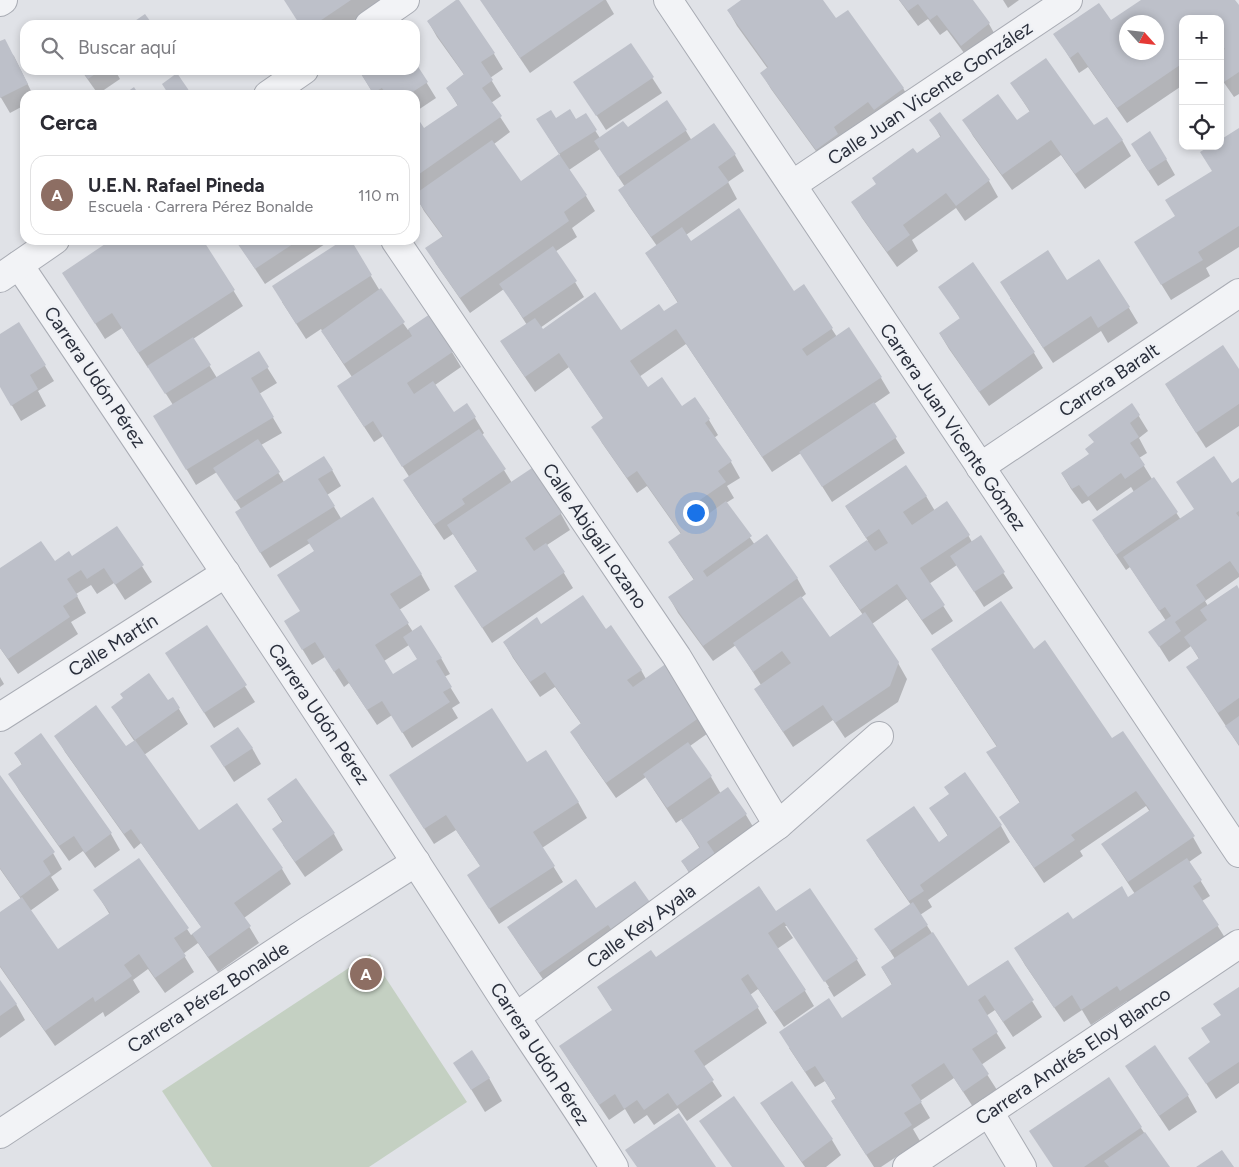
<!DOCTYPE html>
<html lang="es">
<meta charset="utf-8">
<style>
body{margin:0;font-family:Figtree,sans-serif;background:#f2f2f3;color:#2b2b33}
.controls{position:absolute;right:15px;top:15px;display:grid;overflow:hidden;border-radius:10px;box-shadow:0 2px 8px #0003}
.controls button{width:45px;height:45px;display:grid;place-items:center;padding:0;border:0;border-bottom:1px solid #e1e1e2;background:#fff;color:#2b2b33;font:25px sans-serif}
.compass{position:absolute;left:1119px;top:15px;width:45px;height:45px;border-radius:50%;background:#fff;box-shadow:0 2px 8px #0003;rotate:117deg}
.you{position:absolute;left:695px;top:512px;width:18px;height:18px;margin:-12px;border:4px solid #fff;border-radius:50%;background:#1a73e8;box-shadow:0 0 0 8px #1a73e833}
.badge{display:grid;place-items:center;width:32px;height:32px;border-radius:50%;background:#1a73e8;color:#fff;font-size:16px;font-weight:700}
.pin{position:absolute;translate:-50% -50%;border:2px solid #fff;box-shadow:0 1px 5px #0006}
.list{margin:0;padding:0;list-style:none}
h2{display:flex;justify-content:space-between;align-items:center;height:65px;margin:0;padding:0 20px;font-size:21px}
h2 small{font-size:16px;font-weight:400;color:#7c7c81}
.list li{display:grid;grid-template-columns:32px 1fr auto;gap:15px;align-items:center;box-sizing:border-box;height:80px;margin:0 10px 10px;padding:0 10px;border:1px solid #e1e1e2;border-radius:15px}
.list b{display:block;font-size:19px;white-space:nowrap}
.list p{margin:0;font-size:16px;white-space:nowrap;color:#7c7c81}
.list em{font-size:16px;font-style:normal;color:#7c7c81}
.icon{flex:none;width:28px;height:28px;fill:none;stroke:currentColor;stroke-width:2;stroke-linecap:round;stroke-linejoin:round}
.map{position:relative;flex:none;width:1239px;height:1167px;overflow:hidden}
.search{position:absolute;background:#fff;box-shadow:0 2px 8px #0003;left:20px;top:20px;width:400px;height:55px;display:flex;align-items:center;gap:12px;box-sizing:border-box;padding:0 18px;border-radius:15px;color:#7c7c81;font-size:19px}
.panel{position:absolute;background:#fff;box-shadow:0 2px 8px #0003;left:20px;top:90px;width:400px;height:155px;border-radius:15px}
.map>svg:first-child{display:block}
.green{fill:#c4d0c2}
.shadow{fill:#0003;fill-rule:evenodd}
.building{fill:#bdc0c9;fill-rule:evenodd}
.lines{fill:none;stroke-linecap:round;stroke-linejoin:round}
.street-casing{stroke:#a9acb4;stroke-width:30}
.street{stroke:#f2f3f6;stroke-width:28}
.labels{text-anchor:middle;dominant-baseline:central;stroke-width:5;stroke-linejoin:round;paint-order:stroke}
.street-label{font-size:19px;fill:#2a2f3c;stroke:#eff1f5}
</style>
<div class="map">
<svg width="1239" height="1167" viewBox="0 0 1239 1167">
<rect width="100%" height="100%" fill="#e0e2e7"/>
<polygon class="green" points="370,954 467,1102 369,1167 212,1167 162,1091"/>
<g class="shadow">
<polygon points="285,0 384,0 347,25 301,25"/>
<polygon points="482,0 606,0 614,14 530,73 490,14"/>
<polygon points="743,0 821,0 836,20 903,88 912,104 826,165 771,89 762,74 768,69 737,26 728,10"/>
<polygon points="899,0 971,0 989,24 998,40 970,61 947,30 940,35 928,19 918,26"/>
<polygon points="1003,0 1019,0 1008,8"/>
<path d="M 1143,0 L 1234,0 L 1239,8 L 1239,94 L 1234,97 L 1220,77 L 1220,19 L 1183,19 L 1183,85 L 1127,123 L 1088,67 L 1079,73 L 1055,34 L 1110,22 ZM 1126,22 L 1156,22 L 1156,52 L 1126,52 Z"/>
<path d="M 458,1 L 494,54 L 503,69 L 490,78 L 501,96 L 491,103 L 510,132 L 494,144 L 520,183 L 560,155 L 547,135 L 556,120 L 576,121 L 585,115 L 600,138 L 627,129 L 686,131 L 692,141 L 714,125 L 735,155 L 744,171 L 728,182 L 737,199 L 686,235 L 691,242 L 794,293 L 804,286 L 837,337 L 849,329 L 881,378 L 890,393 L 874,404 L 905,453 L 832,502 L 801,453 L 772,472 L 686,344 L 639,377 L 648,389 L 682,408 L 695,399 L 709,420 L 718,435 L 714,438 L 731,462 L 740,478 L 727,486 L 734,498 L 726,503 L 755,545 L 797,578 L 806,594 L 801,598 L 829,638 L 863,615 L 840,582 L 831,566 L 868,541 L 846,507 L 926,496 L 935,511 L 968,535 L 972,542 L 980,537 L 1013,588 L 984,607 L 957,565 L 929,584 L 953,621 L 932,635 L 907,599 L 872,624 L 898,663 L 907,679 L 898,702 L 845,738 L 833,720 L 793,747 L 765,705 L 756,689 L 761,685 L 736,645 L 713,661 L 678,613 L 669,597 L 694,580 L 679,558 L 670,543 L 681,534 L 647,486 L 637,493 L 602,443 L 593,427 L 604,419 L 569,367 L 535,392 L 511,357 L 502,342 L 527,325 L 504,289 L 470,313 L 436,264 L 427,248 L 443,237 L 424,211 L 417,198 L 415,197 L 415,117 L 424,130 L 458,106 L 447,88 L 465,76 L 437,37 L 428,21 ZM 600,149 L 625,187 L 620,191 L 629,206 L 657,246 L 646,253 L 678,303 L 664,313 L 621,332 L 542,331 L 540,328 L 584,297 L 575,282 L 555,252 L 577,237 L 572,228 L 595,211 L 586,196 L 569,170 Z"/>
<polygon points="0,43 14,56 33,95 25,95 25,105 10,113 0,96"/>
<polygon points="631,45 662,93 606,130 575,82"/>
<polygon points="415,64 436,98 415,112 415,95 374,95 362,75 369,70 415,70"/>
<polygon points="81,70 115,70 120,79 98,94"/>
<polygon points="1012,84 1094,127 1122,140 1131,156 1085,189 1061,155 1012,190 973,136 964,120 1017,122 1030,112"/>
<polygon points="940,114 989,181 998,197 965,221 956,208 912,240 918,251 897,267 862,218 853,203 941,138 931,120"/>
<polygon points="1239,130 1239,247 1206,268 1210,276 1171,300 1145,258 1176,217 1213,172 1220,146"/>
<polygon points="1166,159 1175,175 1158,186 1141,160"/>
<path d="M 114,240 L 202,240 L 243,306 L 193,339 L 217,378 L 258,353 L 277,383 L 259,394 L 282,433 L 261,445 L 284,482 L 332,470 L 341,486 L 327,495 L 342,520 L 421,574 L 430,590 L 399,610 L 413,632 L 441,658 L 450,674 L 444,677 L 460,703 L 452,708 L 458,718 L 412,748 L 392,715 L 377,725 L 349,683 L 344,687 L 325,657 L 312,665 L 295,637 L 315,552 L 310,543 L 270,568 L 245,528 L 241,509 L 217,472 L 196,485 L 164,432 L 173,405 L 149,367 L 148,368 L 122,328 L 105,339 L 63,273 ZM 409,645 L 418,660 L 393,676 L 384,661 Z"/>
<polygon points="236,240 331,240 265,284"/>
<polygon points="345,240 349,240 380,291 408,330 429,316 452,352 461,367 435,385 453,413 475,418 484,433 482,435 512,483 531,470 561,514 570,530 547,545 573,588 492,643 456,587 478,572 453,534 444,540 414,496 405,481 410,478 383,436 374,442 348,402 352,377 332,347 321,329 306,339 282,302"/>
<polygon points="973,264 1034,353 1043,368 989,406 949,349 940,334 961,320 940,287"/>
<polygon points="1067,282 1129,308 1138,323 1108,343 1101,331 1053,363 1010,298"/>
<polygon points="0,335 45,366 54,381 38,391 46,406 21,421 0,385"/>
<polygon points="1239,372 1239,426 1206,448 1175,400"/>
<polygon points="1132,405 1148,431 1139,438 1147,453 1139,458 1152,479 1154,479 1181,520 1239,479 1239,577 1205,601 1208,606 1239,591 1239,746 1197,682 1199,659 1191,646 1169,662 1150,632 1166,621 1130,567 1126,570 1103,536 1134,492 1131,487 1097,511 1089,500 1082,504 1071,489 1062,474 1090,454 1095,443 1090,435"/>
<polygon points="117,527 152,582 125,600 114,583 97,594 91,585 76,594 86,613 71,622 78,634 18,674 0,648 0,570 54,563 72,558"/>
<polygon points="541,626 606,630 641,670 646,679 667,664 711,731 690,746 711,777 721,794 746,815 755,830 691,876 682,861 700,849 682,819 676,823 654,790 646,777 616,798 581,748 572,732 582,725 555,687 540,697 513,658 504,642"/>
<polygon points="207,627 255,702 214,728 176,669"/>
<polygon points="1033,650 1112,740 1193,837 1202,853 1189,862 1210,896 1202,901 1227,941 1130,1006 1127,1001 1091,1025 1082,1010 1064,1022 1025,965 1016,949 1072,921 1128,898 1135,894 1112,859 1103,844 1150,812 1146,806 1080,851 1083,856 1044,883 1010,833 1001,817 1020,803 988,753 997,747 942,665"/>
<polygon points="0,677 4,684 0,687"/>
<polygon points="168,702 179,709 188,724 144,755 198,832 236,805 282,869 291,884 244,918 259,943 218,972 198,943 183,954 194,972 165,993 148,969 133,980 140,992 105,1017 103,1012 55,1046 0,967 0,914 21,899 0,869 0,779 53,853 62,869 51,877 59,890 30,911 58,951 110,915 95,890 187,929 191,935 202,928 141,843 134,849 65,752 56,736 125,748 135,742 122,723 113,707"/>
<polygon points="41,735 111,834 120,850 95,868 83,851 69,861 19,790 10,774 22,765 15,753"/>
<polygon points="252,748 261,764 234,782 221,762"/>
<polygon points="526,764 578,802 587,818 542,848 563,882 499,924 478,891 481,867 456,830 434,844 400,791"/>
<polygon points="965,774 1001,826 1010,842 928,900 932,907 920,915 968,988 1007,961 1042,1017 1013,1037 995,1010 986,1016 1006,1048 981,1065 997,1090 973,1107 954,1078 920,1101 930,1118 913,1129 920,1141 881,1167 874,1167 832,1102 836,1099 825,1081 815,1087 789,1048 841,1020 892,985 882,968 895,959 876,929 911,905 877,856 868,841 939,843 948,836 931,809 950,795"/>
<polygon points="296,780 334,834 343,850 305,877 283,845 283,823 268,799"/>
<polygon points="651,906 549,988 518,943 509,928 596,910"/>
<polygon points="776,913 857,960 866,975 834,997 828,987 829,987 788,926 785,926 793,938 777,949 805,991 814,1006 784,1027 758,989 750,995 767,1023 703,1067 722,1096 687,1121 678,1108 654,1125 647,1115 634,1124 625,1109 609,1120 570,1062 561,1047 613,1011 598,987 655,959"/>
<polygon points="0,982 16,1004 25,1020 0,1038"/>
<polygon points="1239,988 1239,1083 1216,1099 1190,1058 1211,1043 1222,1016"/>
<polygon points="1155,1047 1188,1096 1197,1112 1169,1131 1136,1082 1127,1066"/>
<polygon points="455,1063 489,1078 502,1101 485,1112"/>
<polygon points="1108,1079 1145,1134 1168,1167 1053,1167"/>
<polygon points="792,1083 832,1140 841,1155 826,1167 805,1167 771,1119 762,1103"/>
</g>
<g class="building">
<polygon points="284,0 351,0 314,25 300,25"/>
<polygon points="456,0 459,0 495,53 481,62 493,80 482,88 502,116 415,177 415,114 424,128 458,105 446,88 464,74 427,21"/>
<polygon points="480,0 604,0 520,58"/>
<polygon points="741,0 823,0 836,18 848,10 904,88 874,110 868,102 834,127 838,134 816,150 760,73 768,67 727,10"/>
<polygon points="899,0 973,0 990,23 961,46 937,15 930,20 918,4 908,11"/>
<path d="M 1141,0 L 1235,0 L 1239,5 L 1239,72 L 1224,82 L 1220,77 L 1220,52 L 1225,49 L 1220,42 L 1220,19 L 1183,19 L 1183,63 L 1117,108 L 1078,52 L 1070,58 L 1053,34 L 1099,3 L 1111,20 ZM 1126,22 L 1156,22 L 1156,52 L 1126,52 Z"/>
<polygon points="145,14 153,25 129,25"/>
<polygon points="5,39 28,84 0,98 0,41"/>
<polygon points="631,43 654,77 596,116 573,82"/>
<polygon points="1046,58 1094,125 1107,117 1123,140 1075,174 1051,140 1002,175 962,120 998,94 1017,120 1030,111 1010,83"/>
<polygon points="415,62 428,82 408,95 386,95 382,88 373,93 361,74 367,70 415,70"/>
<polygon points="81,70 101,70 88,79"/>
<polygon points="177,73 192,95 169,95 162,84"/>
<polygon points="134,87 139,95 123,95"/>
<polygon points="667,100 687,130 618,177 594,141 623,121 628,127"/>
<polygon points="570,109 576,119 586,113 597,130 559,154 536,119 551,110 556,118"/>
<polygon points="940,112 990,180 956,206 946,193 903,225 910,235 887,252 851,202 876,184 872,178 913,148 917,153 941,136 929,120"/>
<polygon points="714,123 736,154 718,167 729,182 651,237 618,190"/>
<polygon points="1239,128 1239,226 1198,252 1203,260 1161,285 1134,242 1175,216 1165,200 1212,171 1200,152 1210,146 1220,146 1220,140"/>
<polygon points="1150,131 1167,159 1148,171 1131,144"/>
<polygon points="492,140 521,181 559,154 587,195 564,212 569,221 460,298 425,248 443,236 415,197 415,194"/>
<polygon points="739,208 794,291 804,284 833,328 802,349 807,356 849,327 882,377 762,457 676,329 630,361 648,387 662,377 682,406 695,397 710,419 705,423 732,461 718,471 726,482 697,502 707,515 726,501 752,536 703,571 707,577 767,534 798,578 703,646 668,597 694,579 668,542 681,533 637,471 627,478 591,427 603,418 559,353 525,377 500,341 535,318 543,329 595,292 621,330 659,304 664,311 678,302 645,253 682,227 691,241"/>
<polygon points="111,240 203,240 235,290 138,353 112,313 95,324 62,273"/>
<polygon points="235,240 299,240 255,269"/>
<polygon points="343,240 351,240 372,275 296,324 272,286"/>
<polygon points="553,246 577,281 523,318 499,284"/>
<polygon points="1048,250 1067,280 1099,259 1130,307 1098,328 1091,316 1043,348 1000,282"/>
<polygon points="973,262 1035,352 979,392 939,333 960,318 938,287"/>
<polygon points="381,288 405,322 344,364 321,331"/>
<polygon points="430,314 454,351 407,383 414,394 433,381 454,412 467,403 476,417 402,467 373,421 364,427 337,386 412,336 408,329"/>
<polygon points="19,322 46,365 30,375 38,389 11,406 0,387 0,334"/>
<polygon points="193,337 211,365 165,394 147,366"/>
<polygon points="1223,345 1239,369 1239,404 1196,433 1165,384"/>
<polygon points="259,351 269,367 251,378 274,417 186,470 153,416"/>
<polygon points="874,402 897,437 822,487 799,452"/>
<polygon points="1132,403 1140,415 1130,423 1139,437 1130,443 1145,465 1125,479 1121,473 1088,497 1079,485 1072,489 1061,473 1089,454 1085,449 1094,442 1088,435"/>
<polygon points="479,429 506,469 462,499 465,504 434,525 403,480"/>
<polygon points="258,439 280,472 235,501 213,468"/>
<polygon points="324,456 333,470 318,479 335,506 260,553 235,512"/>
<polygon points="1214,456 1232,483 1239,478 1239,511 1236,513 1239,517 1239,574 1230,561 1196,585 1206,600 1175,622 1181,631 1159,647 1148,632 1171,616 1165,607 1159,611 1123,557 1194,509 1176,482"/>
<polygon points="906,465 927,496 903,512 912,525 947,501 970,535 920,568 945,605 922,620 897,584 860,610 829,566 867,540 875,551 888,543 879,529 866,538 845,506"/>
<polygon points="532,468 562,513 525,538 534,551 546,543 565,572 482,628 454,586 477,571 447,525"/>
<polygon points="1154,477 1178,512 1116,555 1092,520"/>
<polygon points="373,497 422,574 390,594 409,623 375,645 393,674 417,659 403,637 421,625 442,658 436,661 452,687 443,692 450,702 402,733 382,701 367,710 339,668 334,672 315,642 302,650 284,621 300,611 277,575 314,551 307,540"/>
<polygon points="117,526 144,565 115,585 104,568 87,579 81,570 67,579 78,596 63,606 70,617 8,659 0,648 0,568 41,541 55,561 69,551 72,556"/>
<polygon points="981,535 1005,572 974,592 950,556"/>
<polygon points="1237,585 1239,589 1239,698 1218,713 1186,667 1199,658 1184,637 1207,620 1200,610"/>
<polygon points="583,595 606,629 611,625 642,670 627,680 633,687 667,663 703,715 606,783 570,732 581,723 545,672 530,682 503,642 537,617 541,624"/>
<polygon points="801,596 830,637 865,612 899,662 890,686 835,723 823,705 783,732 754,689 791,663 782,651 753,672 733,643"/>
<polygon points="1001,601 1034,649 1045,640 1112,738 1123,731 1195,836 1128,882 1101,844 1150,810 1136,791 1071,835 1075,840 1034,868 999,817 1020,802 986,752 997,746 931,649"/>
<polygon points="207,625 247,685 204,713 165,653"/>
<polygon points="149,673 168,700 173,697 180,708 135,740 111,707 123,698 120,694"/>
<polygon points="96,705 126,746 135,740 199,830 237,803 283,868 234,903 251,926 208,957 192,934 201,927 131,829 124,834 54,736"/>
<polygon points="492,708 527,762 546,750 579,802 533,832 555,866 489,909 467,875 480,866 446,815 424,829 389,775"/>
<polygon points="1239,716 1239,745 1225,726"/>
<polygon points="238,727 253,748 224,767 210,746"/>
<polygon points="41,733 112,833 85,853 74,836 59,846 8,774 22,764 14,753"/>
<polygon points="688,742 712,776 667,808 643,774"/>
<polygon points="965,772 1002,825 920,885 924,891 909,901 866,840 914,806 939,842 948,835 929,808 949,794 944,787"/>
<polygon points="0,775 55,852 43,861 51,874 20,897 0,868"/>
<polygon points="296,778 335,833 295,862 272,829 283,821 267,799"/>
<polygon points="728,787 747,814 707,842 718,858 692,876 681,861 700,847 681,820"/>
<polygon points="139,858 189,928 174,938 186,956 155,978 139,954 124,965 132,976 95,1002 93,997 45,1031 0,966 0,912 22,897 58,949 110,913 93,890"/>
<polygon points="1187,858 1202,880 1193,886 1219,925 1120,991 1117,986 1081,1010 1072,995 1054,1008 1014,948 1068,912 1073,919 1122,886 1128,897"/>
<polygon points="576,879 596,908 635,881 652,905 613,932 608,925 539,973 507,927"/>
<polygon points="759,886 776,911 810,888 858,959 824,982 784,922 768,933 806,990 774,1012 748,974 741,979 759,1007 694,1051 714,1080 677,1106 668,1093 644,1110 637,1100 624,1109 615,1094 599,1105 559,1046 612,1010 597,987 651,950 656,957"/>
<polygon points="913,902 928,925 890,951 874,929"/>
<polygon points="933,932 968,986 1008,960 1034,1000 1003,1022 985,995 978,1000 998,1032 972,1049 989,1074 963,1092 944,1063 911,1085 922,1102 904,1113 912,1125 866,1155 831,1101 836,1098 815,1066 805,1072 779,1032 829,998 842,1018 892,984 881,967"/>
<polygon points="0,980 17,1004 0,1016"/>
<polygon points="1239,987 1239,1062 1206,1084 1188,1058 1210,1042 1201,1028 1221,1015 1213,1004"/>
<polygon points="1155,1045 1189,1095 1159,1116 1125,1066"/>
<polygon points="472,1050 490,1078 471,1090 453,1063"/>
<polygon points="1109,1077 1142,1127 1084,1167 1053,1167 1029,1131"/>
<polygon points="792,1081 833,1139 802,1162 760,1103"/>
<polygon points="734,1096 785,1167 732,1167 699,1121"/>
<polygon points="679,1113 716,1167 637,1167 625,1150"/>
<polygon points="1145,1132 1170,1167 1109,1167 1104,1161"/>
<polygon points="1222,1150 1234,1167 1196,1167"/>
</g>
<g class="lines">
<g class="street-casing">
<g id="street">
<polyline points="668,0 1239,853"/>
<polyline points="0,2 3,0"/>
<polyline points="369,25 405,0"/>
<polyline points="268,95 304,70"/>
<polyline points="792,185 1068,0"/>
<polyline points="395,240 677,657 778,825 516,1017"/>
<path d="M 19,265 C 181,505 342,746 498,990 C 536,1049 577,1107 614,1167"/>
<polyline points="0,278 55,240"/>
<polyline points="980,467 1239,293"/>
<polyline points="0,717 226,573"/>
<polyline points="778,825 879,736"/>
<polyline points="989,1112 1022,1167"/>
<polyline points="0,1134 309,930 416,862"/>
<polyline points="907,1167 1239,944"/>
</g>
</g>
<use href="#street" class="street"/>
</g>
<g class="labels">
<g class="street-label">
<text transform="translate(930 93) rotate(-34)">Calle Juan Vicente González</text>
<text transform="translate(95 377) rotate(56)">Carrera Udón Pérez</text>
<text transform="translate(1109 380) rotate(-34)">Carrera Baralt</text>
<text transform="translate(953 427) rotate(56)">Carrera Juan Vicente Gómez</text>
<text transform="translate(595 536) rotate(56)">Calle Abigaíl Lozano</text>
<text transform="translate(113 645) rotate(-32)">Calle Martín</text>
<text transform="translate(319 714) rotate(56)">Carrera Udón Pérez</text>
<text transform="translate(641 926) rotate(-36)">Calle Key Ayala</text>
<text transform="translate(208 997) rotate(-33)">Carrera Pérez Bonalde</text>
<text transform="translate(540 1054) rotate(57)">Carrera Udón Pérez</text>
<text transform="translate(1073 1056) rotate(-34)">Carrera Andrés Eloy Blanco</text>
</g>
</g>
</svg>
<div class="controls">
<button>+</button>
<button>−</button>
<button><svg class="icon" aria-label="locate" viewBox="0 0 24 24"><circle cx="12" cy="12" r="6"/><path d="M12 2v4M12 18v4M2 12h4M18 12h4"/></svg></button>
</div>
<svg class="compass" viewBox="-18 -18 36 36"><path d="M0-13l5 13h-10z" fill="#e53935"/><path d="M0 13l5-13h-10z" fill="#7c7c81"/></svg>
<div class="you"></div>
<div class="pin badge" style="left:366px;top:974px;background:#8d6e63">A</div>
<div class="search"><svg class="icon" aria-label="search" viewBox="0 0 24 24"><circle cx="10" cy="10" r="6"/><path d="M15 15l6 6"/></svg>Buscar aquí</div>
<section class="panel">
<h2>Cerca<small></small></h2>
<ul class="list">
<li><span class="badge" style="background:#8d6e63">A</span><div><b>U.E.N. Rafael Pineda</b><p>Escuela · Carrera Pérez Bonalde</p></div><em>110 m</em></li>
</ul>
</section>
</div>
